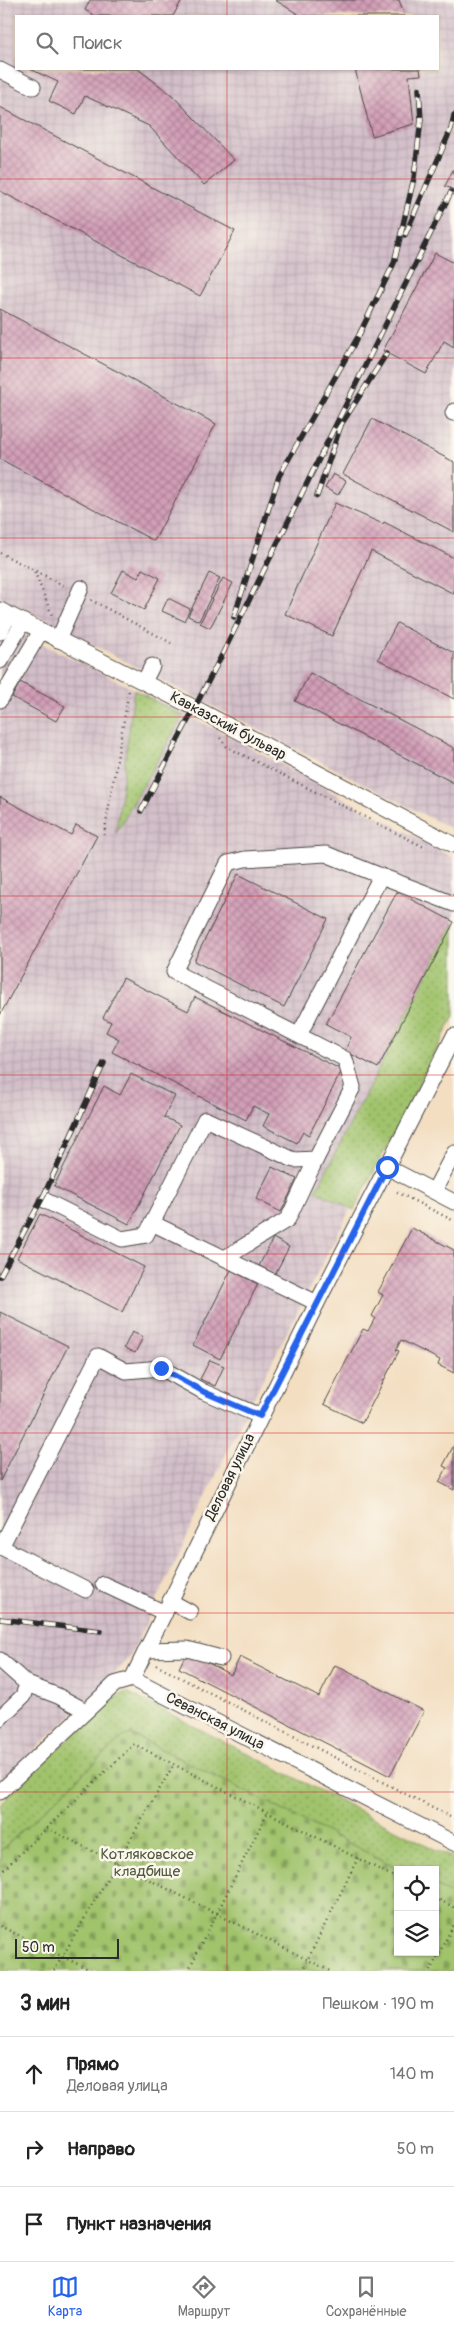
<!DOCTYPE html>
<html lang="ru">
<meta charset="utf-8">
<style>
body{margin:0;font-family:Pangolin,sans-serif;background:#f6f6f6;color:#222}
.controls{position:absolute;right:15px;bottom:15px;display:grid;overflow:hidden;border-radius:0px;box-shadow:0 1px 4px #0004}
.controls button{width:45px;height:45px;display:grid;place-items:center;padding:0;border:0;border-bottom:1px solid #e0e0e0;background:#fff;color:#222;font:25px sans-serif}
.scale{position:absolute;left:15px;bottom:12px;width:104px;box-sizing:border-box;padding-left:5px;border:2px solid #2b2b2b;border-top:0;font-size:14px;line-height:18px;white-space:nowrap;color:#2b2b2b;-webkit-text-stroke:4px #fbf7ec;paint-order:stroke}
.stop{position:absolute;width:15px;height:15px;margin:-11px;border:4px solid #2563eb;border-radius:50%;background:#fff}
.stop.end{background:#2563eb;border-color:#fff;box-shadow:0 1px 5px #0008}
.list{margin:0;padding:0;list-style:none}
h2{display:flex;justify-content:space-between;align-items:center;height:65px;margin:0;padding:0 20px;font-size:21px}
h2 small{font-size:16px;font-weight:400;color:#767676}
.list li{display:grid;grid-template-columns:32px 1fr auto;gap:15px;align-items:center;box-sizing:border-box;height:75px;padding:0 20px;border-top:1px solid #e0e0e0}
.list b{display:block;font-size:19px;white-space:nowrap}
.list p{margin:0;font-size:16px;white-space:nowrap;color:#767676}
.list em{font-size:16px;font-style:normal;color:#767676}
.icon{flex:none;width:28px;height:28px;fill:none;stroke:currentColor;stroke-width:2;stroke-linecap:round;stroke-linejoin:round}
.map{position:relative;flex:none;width:454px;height:1971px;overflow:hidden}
.search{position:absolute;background:#fff;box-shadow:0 1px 4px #0004;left:15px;right:15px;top:15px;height:55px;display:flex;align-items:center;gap:12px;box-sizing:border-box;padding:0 18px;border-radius:0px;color:#767676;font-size:19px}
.sheet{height:290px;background:#fff}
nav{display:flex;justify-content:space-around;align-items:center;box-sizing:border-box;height:70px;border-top:1px solid #e0e0e0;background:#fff;font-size:14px;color:#767676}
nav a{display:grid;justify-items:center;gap:2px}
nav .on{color:#2563eb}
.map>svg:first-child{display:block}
.industrial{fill:url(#industrial-grid);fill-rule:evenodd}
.green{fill:url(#green-dots);stroke:#66774c}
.cemetery{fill:url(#cemetery-stones);stroke:#66774c}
.building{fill:url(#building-cross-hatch)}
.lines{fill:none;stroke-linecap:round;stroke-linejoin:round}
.minor-casing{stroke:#494642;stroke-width:17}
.path{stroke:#494642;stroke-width:2.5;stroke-dasharray:1 4;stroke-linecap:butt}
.minor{stroke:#fff;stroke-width:15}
.rail-casing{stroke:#2b2b2b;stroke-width:5.5}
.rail{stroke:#fbf7ec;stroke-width:4;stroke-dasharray:11;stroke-linecap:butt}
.route{stroke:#2563eb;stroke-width:6}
.grid{fill:none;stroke:#d62828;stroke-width:1;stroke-opacity:0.55}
.labels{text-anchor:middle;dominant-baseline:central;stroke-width:5;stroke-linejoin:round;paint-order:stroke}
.street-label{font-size:15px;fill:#2b2b2b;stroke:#fbf7ec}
.park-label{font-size:15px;fill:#4e593e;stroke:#fbf7ec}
</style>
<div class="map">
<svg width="454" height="1971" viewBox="0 0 454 1971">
<defs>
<pattern id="industrial-grid" width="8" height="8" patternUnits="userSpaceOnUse" patternTransform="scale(1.25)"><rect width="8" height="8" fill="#d2bdc8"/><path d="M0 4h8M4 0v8" fill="none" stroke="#b4a3ac"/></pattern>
<pattern id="green-dots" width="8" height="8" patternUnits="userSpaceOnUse" patternTransform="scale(1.25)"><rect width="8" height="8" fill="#a0c36c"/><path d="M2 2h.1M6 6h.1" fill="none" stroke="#839f59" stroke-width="1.8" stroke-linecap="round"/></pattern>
<pattern id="cemetery-stones" width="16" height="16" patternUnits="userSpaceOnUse" patternTransform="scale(1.25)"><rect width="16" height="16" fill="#a0c36c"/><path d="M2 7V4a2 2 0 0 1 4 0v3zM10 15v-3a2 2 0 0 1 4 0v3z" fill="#839f59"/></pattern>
<pattern id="building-cross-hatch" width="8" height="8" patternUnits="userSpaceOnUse" patternTransform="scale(1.25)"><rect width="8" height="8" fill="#d29eb7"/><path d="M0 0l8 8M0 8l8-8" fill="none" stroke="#ab8195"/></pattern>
</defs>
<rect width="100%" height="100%" fill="#fbf7ec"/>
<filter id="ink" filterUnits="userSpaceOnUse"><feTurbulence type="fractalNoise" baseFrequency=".02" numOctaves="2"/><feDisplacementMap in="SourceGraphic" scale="10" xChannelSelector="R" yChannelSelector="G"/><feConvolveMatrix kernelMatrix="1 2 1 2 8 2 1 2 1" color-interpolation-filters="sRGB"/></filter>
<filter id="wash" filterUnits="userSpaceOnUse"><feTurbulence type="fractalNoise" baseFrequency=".0096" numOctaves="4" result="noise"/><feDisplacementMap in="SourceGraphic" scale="20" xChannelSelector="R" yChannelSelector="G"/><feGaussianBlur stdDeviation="1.12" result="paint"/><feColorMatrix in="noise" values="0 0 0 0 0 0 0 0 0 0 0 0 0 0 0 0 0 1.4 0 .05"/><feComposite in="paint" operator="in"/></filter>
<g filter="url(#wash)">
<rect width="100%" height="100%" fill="#f3dec1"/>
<g class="industrial">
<path d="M 0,0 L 454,0 L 454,830 L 0,597 ZM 16,16 L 438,16 L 438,69 L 16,69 Z"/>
<polygon points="0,623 225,734 454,858 454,1007 242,1420 130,1657 111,1678 0,1782"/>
</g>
<g class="green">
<polygon points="134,690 183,716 116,833"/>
<polygon points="454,922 454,1016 354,1210 316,1191"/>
<polygon points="127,1692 454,1859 454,1895 435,1886 435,1870 402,1870 131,1734 123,1737 0,1851 0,1804 109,1701"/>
</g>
<polygon class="cemetery" points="131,1734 402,1870 398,1870 398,1952 435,1952 435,1886 454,1895 454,1971 0,1971 0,1851 123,1737"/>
<g id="blocks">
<g class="building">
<polygon points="90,0 182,0 173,16 95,16 85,10"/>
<polygon points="275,0 399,0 405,16 301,16"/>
<polygon points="30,69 138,69 172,95 234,160 204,185 149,126 85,96 76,114 49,101 58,82"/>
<polygon points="355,69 420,69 421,75 409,76 414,124 372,136"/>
<polygon points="0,107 235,231 200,296 0,191"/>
<polygon points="454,168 454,190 445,186"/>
<polygon points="435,253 454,263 454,347 444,341 426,374 383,351"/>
<polygon points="0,309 216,424 154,541 0,459"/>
<polygon points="372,419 454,462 454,532 343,474"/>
<polygon points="333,474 346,481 338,495 325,488"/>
<polygon points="335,503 383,524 384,522 454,558 454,594 371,551 332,636 285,614"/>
<polygon points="142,569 160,578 144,610 111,593 123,570 138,578"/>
<polygon points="209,573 220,578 199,621 188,616"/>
<polygon points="223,578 233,583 210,628 200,623"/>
<polygon points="168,598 190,609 184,621 162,611"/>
<polygon points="397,623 454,653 454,699 378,659"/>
<polygon points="310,673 454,748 454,783 295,701"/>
<polygon points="20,682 65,706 56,721 12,697"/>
<polygon points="0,797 71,835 76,825 97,836 0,1015"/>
<polygon points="238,874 328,919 284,1007 194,961"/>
<polygon points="397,892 454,922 378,1068 345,1051 351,1037 326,1024"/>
<polygon points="123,978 188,1011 195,997 342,1070 309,1135 303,1132 297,1143 263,1126 269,1114 253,1106 246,1120 112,1052 119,1039 106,1032 111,1022 103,1018"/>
<polygon points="131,1074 175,1096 164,1117 180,1125 129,1224 54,1186 104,1086 120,1095"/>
<polygon points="272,1167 297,1179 281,1212 256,1199"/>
<polygon points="40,1214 144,1267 122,1312 17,1258"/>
<polygon points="412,1228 454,1250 454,1373 438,1365 440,1360 401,1340 396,1350 399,1351 362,1423 324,1404 363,1329 368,1331 375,1318 372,1316 383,1295 378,1292"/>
<polygon points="273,1238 289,1247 275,1274 259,1266"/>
<polygon points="231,1270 258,1284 220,1359 193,1345"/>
<polygon points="0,1312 68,1346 0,1481"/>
<polygon points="132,1332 143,1337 135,1353 124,1348"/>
<polygon points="210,1360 224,1366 215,1386 200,1379"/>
<polygon points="454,1445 454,1490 439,1482 447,1468 443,1466"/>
<polygon points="187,1652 231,1675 240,1657 319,1697 335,1665 424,1711 390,1776 179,1668"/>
</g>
</g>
</g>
<g filter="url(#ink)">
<use href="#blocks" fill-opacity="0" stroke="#494642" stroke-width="1"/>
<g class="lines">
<g class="minor-casing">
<g id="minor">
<polyline points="0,70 33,87"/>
<polyline points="453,413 454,411"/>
<polyline points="0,610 195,708 454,845"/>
<polyline points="0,632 9,615"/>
<polyline points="58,640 81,588"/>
<polyline points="0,661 23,622"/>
<polyline points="144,682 152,666"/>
<polyline points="0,700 41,631"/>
<polyline points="381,876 454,904"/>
<polyline points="387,1167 454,1202"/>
<polyline points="434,1191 454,1153"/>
<polyline points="46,1201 122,1239 146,1235 205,1119 294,1160 316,1159 353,1087 345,1059 174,972 228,863 245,859 326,854 381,876 299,1035"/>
<polyline points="152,1223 317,1303"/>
<polyline points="225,1258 288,1219 316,1159"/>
<polyline points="103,1584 165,1613"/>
<polyline points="86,1590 1,1547 98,1356 126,1371 161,1368 204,1392 260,1416"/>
<polyline points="170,1601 190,1612"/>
<polyline points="146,1650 187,1649 221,1658"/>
<polyline points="0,1660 27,1684 58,1696 86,1711"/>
<polyline points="132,1679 317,1303 454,1036"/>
<polyline points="0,1718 23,1696 27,1684"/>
<polyline points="0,1792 115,1684 132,1679 454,1843"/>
</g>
</g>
<g class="path">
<polyline points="0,553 34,570 53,618"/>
<polyline points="36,571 66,587"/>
<polyline points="91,600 171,643"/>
<polyline points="220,738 227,747 424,847"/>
<polyline points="104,835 129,690"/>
<polyline points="397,1192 454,1221"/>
<polyline points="156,1665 454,1819"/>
<polyline points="47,1828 330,1971"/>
<polyline points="0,1873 134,1744 398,1879"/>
<polyline points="435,1898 454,1907"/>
<polyline points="0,1926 92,1971"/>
<polyline points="54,1971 174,1764"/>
<polyline points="188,1971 267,1813"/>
<polyline points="302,1971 358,1858"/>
<polyline points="430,1971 454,1924"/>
</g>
<use href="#minor" class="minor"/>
<g class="rail-casing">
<g id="rail">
<polyline points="405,235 451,129 454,115"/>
<polyline points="337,431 387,353"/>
<polyline points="317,496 341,425"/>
<polyline points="234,617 279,476 359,335 394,263 414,178 421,120 419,89"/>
<polyline points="141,811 224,651 451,192"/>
<polyline points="0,1276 44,1195 104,1063"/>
<polyline points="0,1619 101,1631"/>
</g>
</g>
<use href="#rail" class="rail"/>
</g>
</g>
<g class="lines" filter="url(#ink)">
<polyline class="route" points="161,1368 204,1392 260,1416 387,1167"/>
</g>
<path class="grid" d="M 227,0 L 227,16M 227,69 L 227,1971M 0,179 L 454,179M 0,358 L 454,358M 0,538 L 454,538M 0,717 L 454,717M 0,896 L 454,896M 0,1075 L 454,1075M 0,1254 L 454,1254M 0,1433 L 454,1433M 0,1613 L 454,1613M 0,1792 L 454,1792"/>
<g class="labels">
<g class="street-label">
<text transform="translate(228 726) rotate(28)">Кавказский бульвар</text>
<text transform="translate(230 1477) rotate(-64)">Деловая улица</text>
<text transform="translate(215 1721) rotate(27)">Севанская улица</text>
</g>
<g class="park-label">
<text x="147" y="1854">Котляковское<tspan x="147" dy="17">кладбище</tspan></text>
</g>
</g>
</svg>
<div class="controls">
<button><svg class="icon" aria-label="locate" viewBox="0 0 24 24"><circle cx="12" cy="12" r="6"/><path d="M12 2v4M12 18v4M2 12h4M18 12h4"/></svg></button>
<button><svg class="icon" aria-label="layers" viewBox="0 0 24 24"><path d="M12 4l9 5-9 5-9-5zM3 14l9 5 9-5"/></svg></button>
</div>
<div class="scale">50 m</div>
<div class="stop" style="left:387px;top:1167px"></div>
<div class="stop end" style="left:161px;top:1368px"></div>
<div class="search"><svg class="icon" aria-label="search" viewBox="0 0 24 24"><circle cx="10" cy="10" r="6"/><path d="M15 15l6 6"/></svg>Поиск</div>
</div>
<section class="sheet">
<h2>3 мин<small>Пешком · 190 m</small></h2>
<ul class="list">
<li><svg class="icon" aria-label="ahead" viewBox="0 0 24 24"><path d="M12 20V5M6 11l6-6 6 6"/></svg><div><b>Прямо</b><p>Деловая улица</p></div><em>140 m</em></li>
<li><svg class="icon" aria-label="right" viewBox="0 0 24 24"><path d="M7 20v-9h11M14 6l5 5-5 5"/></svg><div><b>Направо</b></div><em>50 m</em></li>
<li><svg class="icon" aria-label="arrive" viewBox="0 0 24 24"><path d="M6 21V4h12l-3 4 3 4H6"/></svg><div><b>Пункт назначения</b></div></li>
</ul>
</section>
<nav>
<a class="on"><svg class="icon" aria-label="map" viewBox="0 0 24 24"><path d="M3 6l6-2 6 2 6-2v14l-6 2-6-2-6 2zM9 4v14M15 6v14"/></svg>Карта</a>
<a><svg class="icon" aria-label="directions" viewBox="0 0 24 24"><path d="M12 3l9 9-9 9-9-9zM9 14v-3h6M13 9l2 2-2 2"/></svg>Маршрут</a>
<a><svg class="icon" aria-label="saved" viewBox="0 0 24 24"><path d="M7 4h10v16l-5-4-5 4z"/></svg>Сохранённые</a>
</nav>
